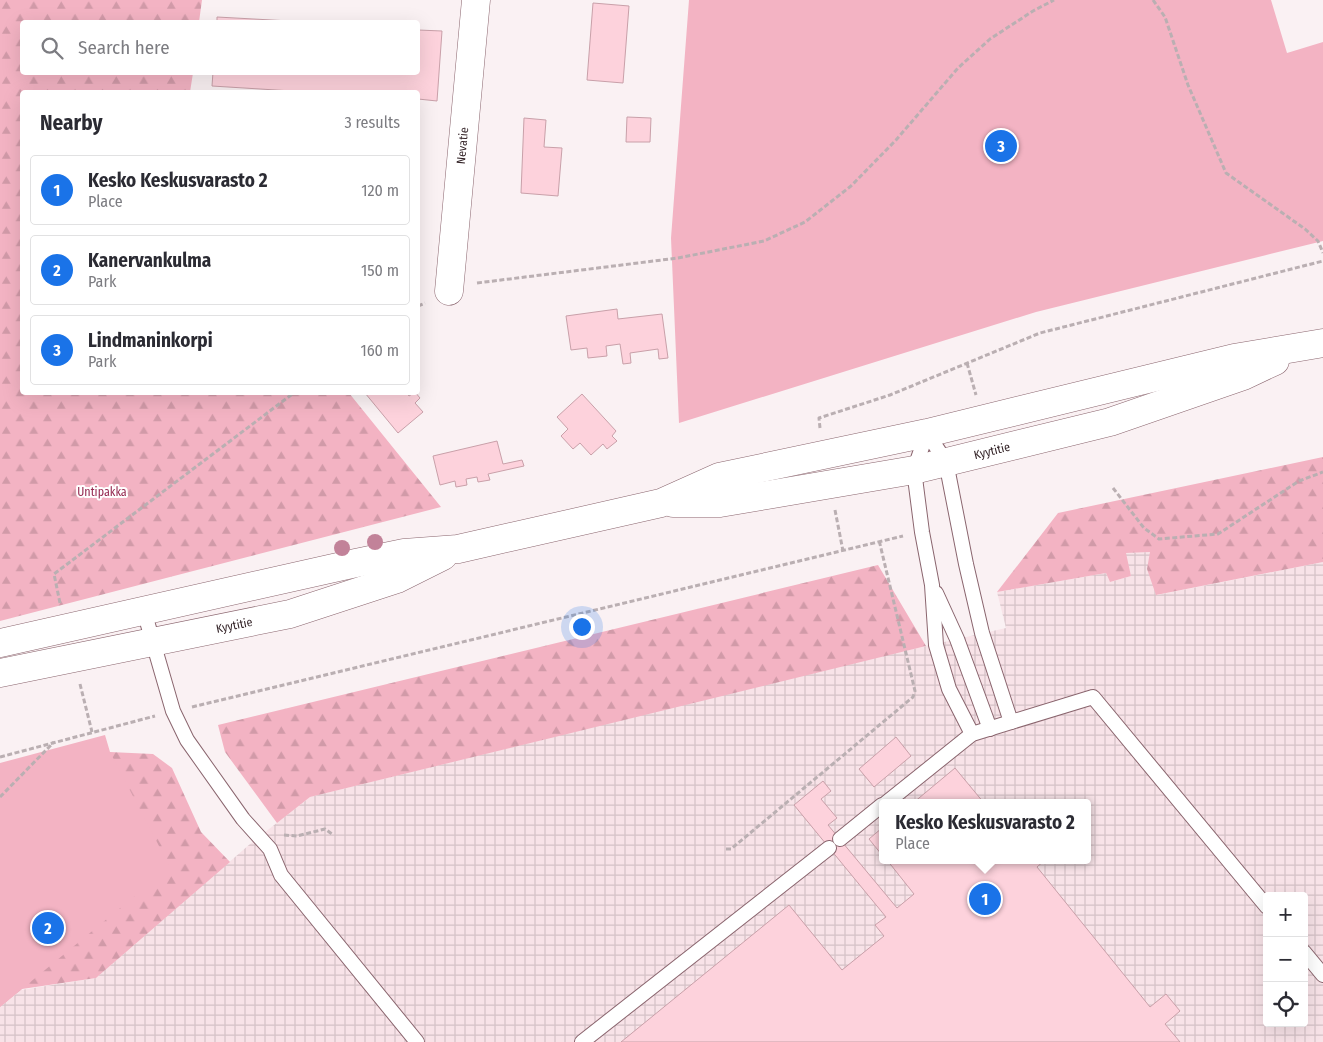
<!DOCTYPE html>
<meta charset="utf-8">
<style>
body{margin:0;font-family:"Fira Sans Condensed",sans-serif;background:#f2f2f3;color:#2b2b33}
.controls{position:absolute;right:15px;bottom:15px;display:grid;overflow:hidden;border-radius:5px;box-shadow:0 5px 20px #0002}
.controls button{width:45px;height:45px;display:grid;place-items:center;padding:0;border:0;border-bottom:1px solid #e1e1e2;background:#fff;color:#2b2b33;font:25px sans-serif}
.you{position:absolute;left:581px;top:626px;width:18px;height:18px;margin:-12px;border:4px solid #fff;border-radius:50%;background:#1a73e8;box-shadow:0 0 0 8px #1a73e833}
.badge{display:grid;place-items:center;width:32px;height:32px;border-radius:50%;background:#1a73e8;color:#fff;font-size:16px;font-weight:700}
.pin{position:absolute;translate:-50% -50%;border:2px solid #fff;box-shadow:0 1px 5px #0006}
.popup{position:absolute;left:879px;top:799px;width:212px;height:65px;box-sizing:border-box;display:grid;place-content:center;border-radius:5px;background:#fff;filter:drop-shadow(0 1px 4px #0005);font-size:16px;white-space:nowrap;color:#7c7c81}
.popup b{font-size:19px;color:#2b2b33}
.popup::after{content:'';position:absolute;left:50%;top:100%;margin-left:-10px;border:10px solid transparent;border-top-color:#fff}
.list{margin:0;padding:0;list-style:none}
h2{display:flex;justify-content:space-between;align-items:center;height:65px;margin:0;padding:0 20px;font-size:21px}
h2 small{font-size:16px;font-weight:400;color:#7c7c81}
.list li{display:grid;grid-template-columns:32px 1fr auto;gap:15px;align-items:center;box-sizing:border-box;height:70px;margin:0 10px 10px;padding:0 10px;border:1px solid #e1e1e2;border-radius:5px}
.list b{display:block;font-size:19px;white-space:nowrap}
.list p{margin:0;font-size:16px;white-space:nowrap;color:#7c7c81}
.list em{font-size:16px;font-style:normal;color:#7c7c81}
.icon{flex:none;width:28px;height:28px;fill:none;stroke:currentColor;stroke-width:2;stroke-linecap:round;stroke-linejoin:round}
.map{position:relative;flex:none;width:1323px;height:1042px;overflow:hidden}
.search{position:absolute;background:#fff;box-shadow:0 5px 20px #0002;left:20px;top:20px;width:400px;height:55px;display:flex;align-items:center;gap:12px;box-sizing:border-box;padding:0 18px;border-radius:5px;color:#7c7c81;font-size:19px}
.panel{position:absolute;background:#fff;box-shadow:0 5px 20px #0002;left:20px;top:90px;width:400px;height:305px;border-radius:5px}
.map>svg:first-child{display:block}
.industrial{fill:url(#industrial-grid);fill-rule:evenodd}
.forest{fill:url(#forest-firs)}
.park{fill:#f3b3c3}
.building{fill:#fdd2dc;stroke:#c9a0a9}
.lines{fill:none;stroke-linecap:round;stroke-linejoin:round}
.lane-casing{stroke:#8a656e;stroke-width:16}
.street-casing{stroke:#8a656e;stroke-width:29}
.primary-casing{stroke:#8a656e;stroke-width:29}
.path{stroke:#baafb2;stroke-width:3;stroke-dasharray:5 2.5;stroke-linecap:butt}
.lane{stroke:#fff;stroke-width:14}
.street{stroke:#fff;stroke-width:28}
.primary{stroke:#fff;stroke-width:28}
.tree{fill:#c28299}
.labels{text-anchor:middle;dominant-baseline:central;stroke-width:4;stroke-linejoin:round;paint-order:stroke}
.street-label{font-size:12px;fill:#332327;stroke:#fff}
.park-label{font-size:12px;fill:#94274f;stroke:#fff}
</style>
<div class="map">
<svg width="1323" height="1042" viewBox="0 0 1323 1042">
<defs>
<pattern id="industrial-grid" width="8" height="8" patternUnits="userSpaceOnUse" patternTransform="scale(1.25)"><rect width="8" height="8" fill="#f8e3e8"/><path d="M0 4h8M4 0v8" fill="none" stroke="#d5c2c7"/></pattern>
<pattern id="forest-firs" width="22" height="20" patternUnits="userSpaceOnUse" patternTransform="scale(1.25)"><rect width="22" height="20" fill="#f3b3c3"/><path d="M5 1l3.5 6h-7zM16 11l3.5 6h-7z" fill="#d19aa8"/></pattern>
</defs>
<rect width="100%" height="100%" fill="#faf1f3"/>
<path class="industrial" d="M 1150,552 L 1157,595 L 1323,562 L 1323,1042 L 0,1042 L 0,1007 L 21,990 L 96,978 L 250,844 L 310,797 L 860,661 L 1006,628 L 997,592 L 1106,573 L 1110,582 L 1131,576 L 1125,553 ZM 882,803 L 1088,803 L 1088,860 L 882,860 ZM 1267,896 L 1304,896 L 1304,1023 L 1267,1023 Z"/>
<g class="forest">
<polygon points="0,0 202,0 199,22 22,22 22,72 193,73 190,92 22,92 22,392 349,393 441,507 0,621"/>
<polygon points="1323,457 1323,562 1156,595 1147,569 1150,552 1126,553 1131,576 1110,582 1106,573 997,592 1058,513"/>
<polygon points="878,565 926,646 310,797 277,823 225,752 218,725"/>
<polygon points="110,752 153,754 172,768 201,832 230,862 96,978 22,989 0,1007"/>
</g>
<g class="park">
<polygon points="689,0 1271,0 1287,53 1323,42 1323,241 1036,312 679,423 671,238"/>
<polygon points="105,735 110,752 170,867 0,1007 0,763"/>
</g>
<g class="building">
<polygon points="593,3 629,6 623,83 587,80"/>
<polygon points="217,17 308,22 217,22"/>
<polygon points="418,30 442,31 437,101 418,99 418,92 308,92 212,86 213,72 418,72"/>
<polygon points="627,117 651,118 650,142 626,142"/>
<polygon points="524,118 546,120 544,147 562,148 558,196 521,193"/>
<polygon points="617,309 618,319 662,314 668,358 659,359 658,349 630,353 631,363 623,364 620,344 606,346 607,356 588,358 587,348 571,350 566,316"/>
<polygon points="406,392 409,396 415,392 420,398 415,403 423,412 398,433 365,393"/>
<polygon points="582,394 616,431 612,436 617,441 607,449 603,444 591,455 580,443 573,449 561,436 568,429 557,417"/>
<polygon points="497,441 503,464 522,460 524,466 488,474 490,480 478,482 477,477 466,479 467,485 456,487 455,481 440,485 433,456"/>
<polygon points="896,737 911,756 874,787 859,769"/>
<polygon points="955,768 984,803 913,803"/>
<polygon points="823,781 831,791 821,799 837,818 828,825 897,908 914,894 887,860 1045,860 1037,867 1150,1007 1166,994 1180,1011 1165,1024 1180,1042 621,1042 789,905 842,970 884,936 875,925 886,917 794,805"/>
<polygon points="882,828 882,855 869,839"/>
</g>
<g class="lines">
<g class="lane-casing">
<g id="lane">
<polyline points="936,593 957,639 990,729"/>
<polyline points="144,611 173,711 187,740 243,819 270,849 281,875 417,1042"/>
<polyline points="972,734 949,689 936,645 932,585 922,532 914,470 927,433 946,462 966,564 982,633 1011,722"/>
<polyline points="886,803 972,734 1093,697 1267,907"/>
<polyline points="840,839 882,805"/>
<polyline points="1304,952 1323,975"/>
<polyline points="582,1042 829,848"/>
</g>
</g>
<g class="street-casing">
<g id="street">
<path id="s1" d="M 449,291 L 476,0"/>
</g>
</g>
<g class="primary-casing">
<g id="primary">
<path id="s2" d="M 673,503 L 720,503 L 914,470 L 1110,422 L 1243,376 L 1275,361"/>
<polyline points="0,643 356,563 404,553 458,549 661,503 719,477 927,433 1234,358 1323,343"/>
<path id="s3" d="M 0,673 L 290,614 L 397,579 L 443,556"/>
</g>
</g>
<g class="path">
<polyline points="1153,0 1165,17 1188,85 1226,173 1305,229 1318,241 1323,253"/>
<polyline points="477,283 678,258 764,241 805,222 851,186 896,140 958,68 990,39 1033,11 1054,0"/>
<polyline points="418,306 425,303"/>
<polyline points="967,363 976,395"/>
<polyline points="820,428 819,418 890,395 1040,333 1323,261"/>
<polyline points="1113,488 1144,528 1159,539 1218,534 1299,481 1323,472"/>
<polyline points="835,510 843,551"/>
<polyline points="60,603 54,574 295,392"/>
<polyline points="80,684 92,732"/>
<polyline points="192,707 903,536"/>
<polyline points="0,757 155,716"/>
<polyline points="0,797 54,742"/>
<polyline points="284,835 297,836 325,829 332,834"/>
<polyline points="726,849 731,849 913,697 915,691 879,540"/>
</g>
<use href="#lane" class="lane"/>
<use href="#street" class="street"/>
<use href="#primary" class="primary"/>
</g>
<g class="tree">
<circle cx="375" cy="542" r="8"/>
<circle cx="342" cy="548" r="8"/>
</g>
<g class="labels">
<g class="street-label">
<text stroke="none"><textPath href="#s1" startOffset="146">Nevatie</textPath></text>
<text stroke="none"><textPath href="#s2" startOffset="324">Kyytitie</textPath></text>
<text stroke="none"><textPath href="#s3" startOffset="239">Kyytitie</textPath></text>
</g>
<g class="park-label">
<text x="102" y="492">Untipakka</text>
</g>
</g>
</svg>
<div class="controls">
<button>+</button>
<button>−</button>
<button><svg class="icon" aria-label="locate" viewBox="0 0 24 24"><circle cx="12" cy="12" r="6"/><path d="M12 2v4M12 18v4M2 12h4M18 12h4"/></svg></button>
</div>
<div class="you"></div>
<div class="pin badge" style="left:985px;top:899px">1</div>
<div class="popup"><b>Kesko Keskusvarasto 2</b>Place</div>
<div class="pin badge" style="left:48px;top:928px">2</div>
<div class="pin badge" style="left:1001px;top:146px">3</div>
<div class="search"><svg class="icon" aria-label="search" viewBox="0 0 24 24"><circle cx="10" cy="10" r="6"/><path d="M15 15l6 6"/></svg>Search here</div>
<section class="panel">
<h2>Nearby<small>3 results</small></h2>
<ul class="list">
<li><span class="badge">1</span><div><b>Kesko Keskusvarasto 2</b><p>Place</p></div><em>120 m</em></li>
<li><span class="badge">2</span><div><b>Kanervankulma</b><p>Park</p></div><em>150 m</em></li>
<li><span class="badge">3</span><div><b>Lindmaninkorpi</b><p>Park</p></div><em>160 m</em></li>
</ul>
</section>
</div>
